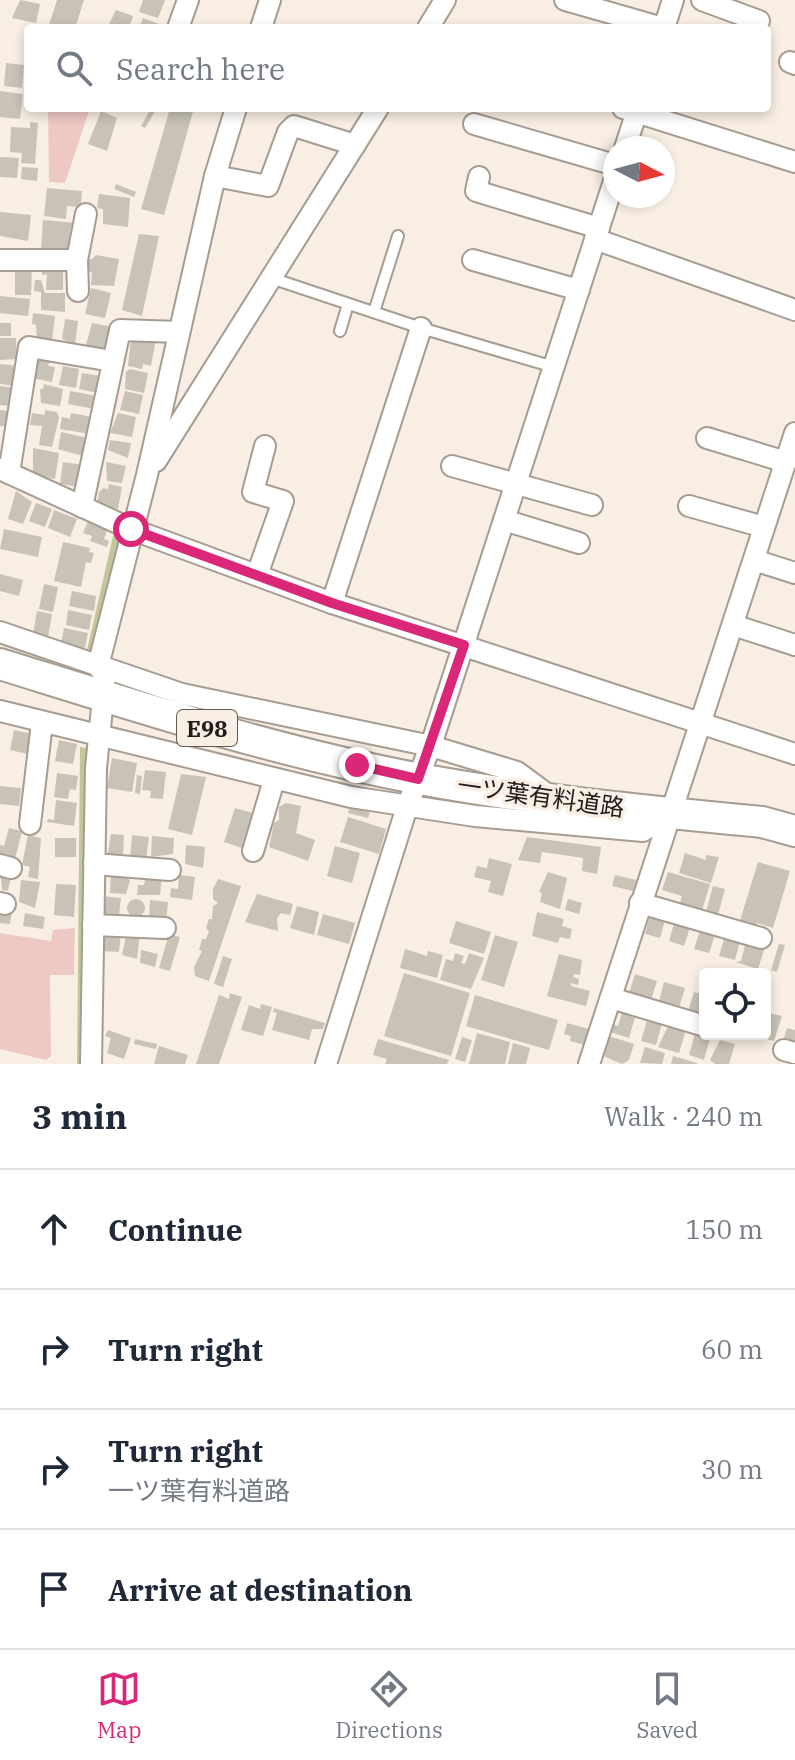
<!DOCTYPE html>
<meta charset="utf-8">
<style>
body{margin:0;font-family:"IBM Plex Serif","Noto Sans JP",serif;background:#f2f2f3;color:#1f2937}
.controls{position:absolute;right:24px;bottom:24px;display:grid;overflow:hidden;border-radius:8px;box-shadow:0 4px 12px #0003}
.controls button{width:72px;height:72px;display:grid;place-items:center;padding:0;border:0;border-bottom:2px solid #e0e1e3;background:#fff;color:#1f2937;font:40px sans-serif}
.compass{position:absolute;left:603px;top:136px;width:72px;height:72px;border-radius:50%;background:#fff;box-shadow:0 4px 12px #0003;rotate:96deg}
.stop{position:absolute;width:24px;height:24px;margin:-18px;border:6px solid #db2777;border-radius:50%;background:#fff}
.stop.end{background:#db2777;border-color:#fff;box-shadow:0 2px 8px #0008}
.list{margin:0;padding:0;list-style:none}
h2{display:flex;justify-content:space-between;align-items:center;height:104px;margin:0;padding:0 32px;font-size:34px}
h2 small{font-size:26px;font-weight:400;color:#747a83}
.list li{display:grid;grid-template-columns:52px 1fr auto;gap:24px;align-items:center;box-sizing:border-box;height:120px;padding:0 32px;border-top:2px solid #e0e1e3}
.list b{display:block;font-size:30px;white-space:nowrap}
.list p{margin:0;font-size:26px;white-space:nowrap;color:#747a83}
.list em{font-size:26px;font-style:normal;color:#747a83}
.icon{flex:none;width:44px;height:44px;fill:none;stroke:currentColor;stroke-width:2;stroke-linecap:round;stroke-linejoin:round}
.map{position:relative;flex:none;width:795px;height:1064px;overflow:hidden}
.search{position:absolute;background:#fff;box-shadow:0 4px 12px #0003;left:24px;right:24px;top:24px;height:88px;display:flex;align-items:center;gap:20px;box-sizing:border-box;padding:0 28px;border-radius:8px;color:#747a83;font-size:30px}
.sheet{height:584px;background:#fff}
nav{display:flex;justify-content:space-around;align-items:center;box-sizing:border-box;height:112px;border-top:2px solid #e0e1e3;background:#fff;font-size:22px;color:#747a83}
nav a{display:grid;justify-items:center;gap:4px}
nav .on{color:#db2777}
.map>svg:first-child{display:block}
.green{fill:#eec9c3}
.water{fill:#c3c59b}
.building{fill:#c8c3b6}
.lines{fill:none;stroke-linecap:round;stroke-linejoin:round}
.service-casing{stroke:#a69c91;stroke-width:14}
.minor-casing{stroke:#a69c91;stroke-width:24}
.primary-casing{stroke:#a69c91;stroke-width:34}
.service{stroke:#fff;stroke-width:10}
.minor{stroke:#fff;stroke-width:20}
.primary{stroke:#fff;stroke-width:30}
.route{stroke:#db2777;stroke-width:10}
.labels{text-anchor:middle;dominant-baseline:central;stroke-width:7;stroke-linejoin:round;paint-order:stroke}
.shield{fill:#f9eee3;stroke:#615b55;stroke-width:2}
.shield-label{font-size:22px;font-weight:bold;fill:#201c18}
.street-label{font-size:24px;fill:#201c18;stroke:#f9eee3}
</style>
<div class="map">
<svg width="795" height="1064" viewBox="0 0 795 1064">
<rect width="100%" height="100%" fill="#f9eee3"/>
<g class="green">
<polygon points="48,108 90,108 65,183 49,182"/>
<polygon points="75,928 74,975 50,975 51,1056 46,1060 0,1049 0,933 51,941 53,930"/>
</g>
<g class="water">
<polygon points="114,532 122,535 96,653 87,650"/>
<polygon points="80,747 88,748 86,1064 77,1064"/>
</g>
<g class="building">
<polygon points="20,0 40,4 36,23 12,18"/>
<polygon points="57,0 84,0 75,28 64,24 63,28 48,28"/>
<polygon points="143,0 165,0 158,18 139,12"/>
<polygon points="116,10 133,16 129,28 107,28"/>
<polygon points="143,18 159,24 158,28 139,28"/>
<polygon points="6,63 24,65 22,88 4,86"/>
<polygon points="0,91 23,94 20,119 0,117"/>
<polygon points="151,108 157,108 145,128 141,126"/>
<polygon points="170,108 194,108 164,215 141,209"/>
<polygon points="101,111 117,118 107,151 88,144"/>
<polygon points="30,122 38,123 35,164 21,163 22,153 10,152 11,127 30,128"/>
<polygon points="0,157 19,158 17,178 0,177"/>
<polygon points="22,167 38,168 37,181 21,179"/>
<polygon points="116,184 136,192 134,197 114,189"/>
<polygon points="47,188 82,191 81,207 67,206 66,219 44,216"/>
<polygon points="99,194 130,198 128,227 103,224 103,209 97,208"/>
<polygon points="0,212 31,215 28,241 0,236"/>
<polygon points="43,220 77,223 77,227 71,226 68,252 41,250"/>
<polygon points="139,234 159,236 142,316 122,310"/>
<polygon points="96,255 119,259 114,286 91,285 92,272 83,271 84,259 92,259"/>
<polygon points="42,265 63,265 63,290 46,290 47,274 42,275"/>
<polygon points="15,267 32,267 31,295 15,295"/>
<polygon points="35,280 41,280 45,293 65,293 65,312 41,310 41,292 34,291"/>
<polygon points="91,288 111,293 105,318 85,314"/>
<polygon points="0,296 30,299 28,316 0,313"/>
<polygon points="33,313 55,316 52,340 37,340 36,325 32,324"/>
<polygon points="65,319 78,321 75,345 62,339"/>
<rect x="0" y="323" width="11" height="13"/>
<polygon points="92,323 113,327 105,352 85,349"/>
<polygon points="0,338 16,338 17,359 0,360"/>
<polygon points="131,338 156,339 151,366 143,364 142,369 128,366"/>
<polygon points="37,356 50,359 48,366 55,367 52,382 32,378"/>
<polygon points="0,364 18,366 16,386 0,384"/>
<polygon points="63,366 79,369 76,388 59,385"/>
<polygon points="130,369 148,373 144,393 125,389 126,372"/>
<polygon points="82,373 101,376 98,393 79,389"/>
<polygon points="44,384 63,389 60,406 41,403 40,389 43,389"/>
<polygon points="0,386 17,388 12,406 0,405"/>
<polygon points="70,391 97,396 95,409 68,404"/>
<polygon points="125,391 143,395 139,414 120,410"/>
<polygon points="0,410 10,411 9,427 0,426"/>
<polygon points="45,410 57,412 59,418 52,447 39,445 42,426 30,425 32,413 45,415"/>
<polygon points="71,413 93,417 90,434 60,429 62,417 70,419"/>
<polygon points="118,413 136,417 132,437 110,433"/>
<polygon points="61,432 88,438 83,456 58,449"/>
<polygon points="110,440 131,443 128,458 108,450"/>
<polygon points="33,448 59,453 55,479 33,475"/>
<polygon points="63,462 84,465 79,487 60,484"/>
<polygon points="106,462 126,466 122,483 107,481"/>
<polygon points="109,484 122,487 118,509 97,505 99,492 103,488 108,489"/>
<polygon points="16,491 32,502 23,524 8,519"/>
<polygon points="36,503 52,509 45,527 29,521"/>
<polygon points="54,510 77,519 70,537 48,528"/>
<polygon points="88,521 108,528 104,539 109,541 107,547 90,541 92,536 83,533"/>
<polygon points="4,529 42,537 38,557 0,549"/>
<polygon points="63,542 90,548 89,552 94,553 91,563 86,562 81,587 54,581"/>
<polygon points="0,574 23,580 19,596 0,591"/>
<polygon points="44,584 58,587 53,612 39,609"/>
<polygon points="72,591 96,596 94,611 69,606"/>
<polygon points="68,610 92,615 89,630 66,625"/>
<polygon points="37,611 52,614 48,637 33,634"/>
<polygon points="64,628 88,633 85,648 61,644"/>
<polygon points="14,730 32,734 28,754 10,750"/>
<polygon points="59,740 77,744 73,764 55,761"/>
<polygon points="112,758 137,763 132,792 107,788"/>
<polygon points="145,770 166,772 163,799 150,798 151,791 142,790"/>
<polygon points="57,773 78,776 76,790 70,789 68,799 54,797"/>
<polygon points="181,774 206,777 192,835 168,829"/>
<polygon points="137,775 142,776 140,794 135,793"/>
<polygon points="0,786 21,788 19,806 0,804"/>
<polygon points="56,800 77,803 74,826 47,822 48,819 54,820"/>
<polygon points="286,803 301,806 296,833 315,840 308,861 269,847 274,823 279,820 279,807"/>
<polygon points="350,807 370,812 368,818 348,813"/>
<polygon points="235,808 256,814 245,849 224,842"/>
<polygon points="348,817 386,829 379,854 340,842"/>
<polygon points="9,828 22,831 15,859 0,858 0,845 4,846"/>
<polygon points="111,834 124,835 123,859 107,859"/>
<polygon points="28,835 41,838 38,879 28,877 30,867 22,865"/>
<polygon points="132,835 149,837 146,860 130,858"/>
<polygon points="152,836 174,838 173,854 151,857"/>
<polygon points="527,837 601,847 597,874 582,871 583,858 542,852 540,863 518,860"/>
<rect x="55" y="838" width="21" height="19"/>
<polygon points="186,845 205,847 203,868 185,864"/>
<polygon points="335,846 360,853 352,883 327,876"/>
<polygon points="685,853 706,860 706,855 719,857 711,883 679,873"/>
<polygon points="489,858 512,864 503,896 488,892 491,881 474,877 477,866 487,868"/>
<polygon points="758,862 790,871 773,928 757,923 755,929 739,924"/>
<polygon points="548,872 567,878 560,909 540,902 542,893 539,892"/>
<polygon points="668,872 710,884 701,914 686,909 688,905 680,903 682,896 662,890"/>
<polygon points="0,873 11,876 8,891 4,890 3,894"/>
<polygon points="111,873 127,877 130,881 126,894 110,893"/>
<polygon points="162,875 160,895 137,895 138,885 144,885 145,877"/>
<polygon points="179,875 195,877 192,900 170,897 171,888 178,889"/>
<polygon points="615,875 636,880 633,891 612,886"/>
<polygon points="218,879 241,886 209,981 195,976 194,967 202,951 199,950 202,939 206,939 209,932 206,928 209,919 212,919 213,906 218,903 213,899 213,889"/>
<polygon points="21,880 40,882 35,908 19,902"/>
<polygon points="56,884 76,885 74,917 54,915"/>
<polygon points="713,886 725,889 717,918 705,915"/>
<polygon points="257,894 293,904 290,915 281,913 277,918 278,931 245,922"/>
<polygon points="101,896 121,898 119,916 103,914"/>
<circle cx="136" cy="908" r="9"/>
<polygon points="568,899 582,903 579,914 565,910"/>
<polygon points="150,900 168,902 166,921 149,921"/>
<polygon points="297,906 319,912 314,935 290,928"/>
<polygon points="0,909 12,911 10,924 0,923"/>
<polygon points="537,912 564,919 562,926 572,929 570,939 560,937 558,943 532,936"/>
<polygon points="25,913 45,917 43,929 23,926"/>
<polygon points="651,913 666,917 660,938 645,934"/>
<polygon points="323,914 355,923 349,944 317,935"/>
<polygon points="675,920 691,924 684,946 669,941"/>
<polygon points="456,921 491,932 484,954 449,943"/>
<polygon points="701,928 716,932 709,953 694,949"/>
<polygon points="103,931 121,932 119,952 101,951"/>
<polygon points="127,932 140,934 137,959 122,955"/>
<polygon points="169,934 180,937 170,971 159,968"/>
<polygon points="495,935 518,942 504,987 481,980"/>
<polygon points="725,936 741,938 735,960 719,956"/>
<polygon points="746,941 765,947 758,969 736,962 741,961"/>
<polygon points="779,944 785,945 777,972 771,970"/>
<polygon points="405,949 427,956 428,951 443,955 437,978 400,968"/>
<polygon points="141,950 158,954 155,967 140,963"/>
<polygon points="455,953 464,956 461,963 465,964 469,953 484,958 471,989 440,980 446,959 453,961"/>
<polygon points="559,954 582,960 580,975 574,974 573,977 579,979 578,985 571,983 571,986 590,991 586,1006 547,996"/>
<polygon points="223,956 232,959 223,987 214,984"/>
<polygon points="404,973 470,993 451,1056 384,1036"/>
<polygon points="635,974 657,981 650,1003 628,997"/>
<polygon points="664,982 685,988 679,1008 658,1005"/>
<polygon points="694,992 705,995 705,1020 687,1015"/>
<polygon points="230,993 242,997 219,1064 196,1064 219,995 229,999"/>
<polygon points="475,995 558,1020 549,1050 466,1026"/>
<polygon points="261,1004 272,1007 263,1036 241,1030 249,1005 260,1009"/>
<polygon points="274,1008 325,1023 323,1029 312,1029 309,1040 272,1030 277,1013 273,1012"/>
<polygon points="623,1010 636,1014 629,1038 610,1032 612,1024 618,1026"/>
<polygon points="765,1012 782,1016 774,1041 751,1035 765,1034"/>
<polygon points="648,1017 662,1023 656,1045 641,1041"/>
<polygon points="670,1022 686,1030 679,1053 658,1047"/>
<polygon points="567,1023 589,1029 585,1045 570,1041 571,1036 564,1034"/>
<polygon points="787,1028 795,1030 795,1045 783,1041"/>
<polygon points="108,1030 131,1038 124,1059 107,1053 111,1038 105,1036"/>
<polygon points="696,1030 711,1035 704,1060 689,1055"/>
<polygon points="477,1033 510,1042 505,1064 469,1064"/>
<polygon points="609,1036 634,1044 629,1060 622,1064 603,1056"/>
<polygon points="462,1037 472,1040 465,1062 455,1059"/>
<polygon points="135,1039 157,1044 156,1049 134,1044"/>
<polygon points="378,1039 449,1060 447,1064 385,1064 387,1059 373,1055"/>
<polygon points="720,1040 735,1044 729,1064 715,1064 710,1060"/>
<polygon points="513,1043 530,1048 526,1064 508,1064"/>
<polygon points="159,1046 188,1055 185,1064 154,1064"/>
<polygon points="645,1047 665,1053 662,1064 640,1063"/>
<polygon points="673,1056 697,1063 697,1064 671,1064"/>
</g>
<g class="lines">
<g class="service-casing">
<g id="service">
<polyline points="271,278 421,328 554,367"/>
<polyline points="374,312 398,236"/>
<polyline points="340,331 348,304"/>
</g>
</g>
<g class="minor-casing">
<g id="minor">
<polyline points="565,0 663,28"/>
<polyline points="702,0 759,21"/>
<polyline points="178,28 188,0"/>
<polyline points="261,28 270,0"/>
<polyline points="428,28 445,0"/>
<polyline points="664,28 673,0"/>
<polyline points="790,62 795,64"/>
<polyline points="623,108 795,162"/>
<polyline points="474,124 615,165"/>
<polyline points="625,148 638,108"/>
<polyline points="215,176 268,186 288,132 294,126 355,145"/>
<polyline points="479,177 476,191 599,228"/>
<polyline points="595,239 795,310"/>
<polyline points="0,260 77,260 78,291"/>
<polyline points="77,260 86,214"/>
<polyline points="473,260 579,290"/>
<polyline points="707,438 786,462"/>
<polyline points="156,461 378,108"/>
<polyline points="452,466 592,505"/>
<polyline points="0,469 131,529 332,603 795,754"/>
<polyline points="9,473 29,347 112,361"/>
<polyline points="689,506 764,527"/>
<polyline points="82,507 120,330 179,332"/>
<polyline points="504,520 579,543"/>
<polyline points="754,560 795,573"/>
<polyline points="257,575 283,501 253,492 265,446"/>
<polyline points="332,603 421,328"/>
<polyline points="733,625 795,645"/>
<polyline points="0,632 182,694 431,746 517,772 552,798"/>
<polyline points="106,677 98,666 147,475 215,176 236,108"/>
<polyline points="0,711 351,797 475,816 643,831 669,813"/>
<polyline points="30,824 42,723"/>
<polyline points="253,851 274,780"/>
<polyline points="94,864 170,870"/>
<polyline points="0,865 11,868"/>
<polyline points="0,903 5,904"/>
<polyline points="640,903 761,938"/>
<polyline points="93,925 165,928"/>
<polyline points="611,998 705,1026"/>
<polyline points="784,1050 795,1053"/>
<polyline points="91,1064 96,768 102,708"/>
<polyline points="326,1064 407,807 433,739 615,178"/>
<polyline points="589,1064 795,433"/>
</g>
</g>
<g class="primary-casing">
<path id="primary" d="M 0,664 C 139,707 277,752 420,779 C 533,800 648,811 762,822 L 795,831"/>
</g>
<use href="#service" class="service"/>
<use href="#minor" class="minor"/>
<use href="#primary" class="primary"/>
</g>
<g class="lines">
<polyline class="route" points="131,529 332,603 464,645 418,779 357,765"/>
</g>
<g class="labels">
<rect class="shield" x="177" y="710" width="60" height="36" rx="6"/>
<g class="shield-label">
<text x="207" y="728">E98</text>
</g>
<g class="street-label">
<text transform="translate(541 796) rotate(8)">一ツ葉有料道路</text>
</g>
</g>
</svg>
<div class="controls">
<button><svg class="icon" aria-label="locate" viewBox="0 0 24 24"><circle cx="12" cy="12" r="6"/><path d="M12 2v4M12 18v4M2 12h4M18 12h4"/></svg></button>
</div>
<svg class="compass" viewBox="-18 -18 36 36"><path d="M0-13l5 13h-10z" fill="#e53935"/><path d="M0 13l5-13h-10z" fill="#747a83"/></svg>
<div class="stop" style="left:131px;top:529px"></div>
<div class="stop end" style="left:357px;top:765px"></div>
<div class="search"><svg class="icon" aria-label="search" viewBox="0 0 24 24"><circle cx="10" cy="10" r="6"/><path d="M15 15l6 6"/></svg>Search here</div>
</div>
<section class="sheet">
<h2>3 min<small>Walk · 240 m</small></h2>
<ul class="list">
<li><svg class="icon" aria-label="ahead" viewBox="0 0 24 24"><path d="M12 20V5M6 11l6-6 6 6"/></svg><div><b>Continue</b></div><em>150 m</em></li>
<li><svg class="icon" aria-label="right" viewBox="0 0 24 24"><path d="M7 20v-9h11M14 6l5 5-5 5"/></svg><div><b>Turn right</b></div><em>60 m</em></li>
<li><svg class="icon" aria-label="right" viewBox="0 0 24 24"><path d="M7 20v-9h11M14 6l5 5-5 5"/></svg><div><b>Turn right</b><p>一ツ葉有料道路</p></div><em>30 m</em></li>
<li><svg class="icon" aria-label="arrive" viewBox="0 0 24 24"><path d="M6 21V4h12l-3 4 3 4H6"/></svg><div><b>Arrive at destination</b></div></li>
</ul>
</section>
<nav>
<a class="on"><svg class="icon" aria-label="map" viewBox="0 0 24 24"><path d="M3 6l6-2 6 2 6-2v14l-6 2-6-2-6 2zM9 4v14M15 6v14"/></svg>Map</a>
<a><svg class="icon" aria-label="directions" viewBox="0 0 24 24"><path d="M12 3l9 9-9 9-9-9zM9 14v-3h6M13 9l2 2-2 2"/></svg>Directions</a>
<a><svg class="icon" aria-label="saved" viewBox="0 0 24 24"><path d="M7 4h10v16l-5-4-5 4z"/></svg>Saved</a>
</nav>
